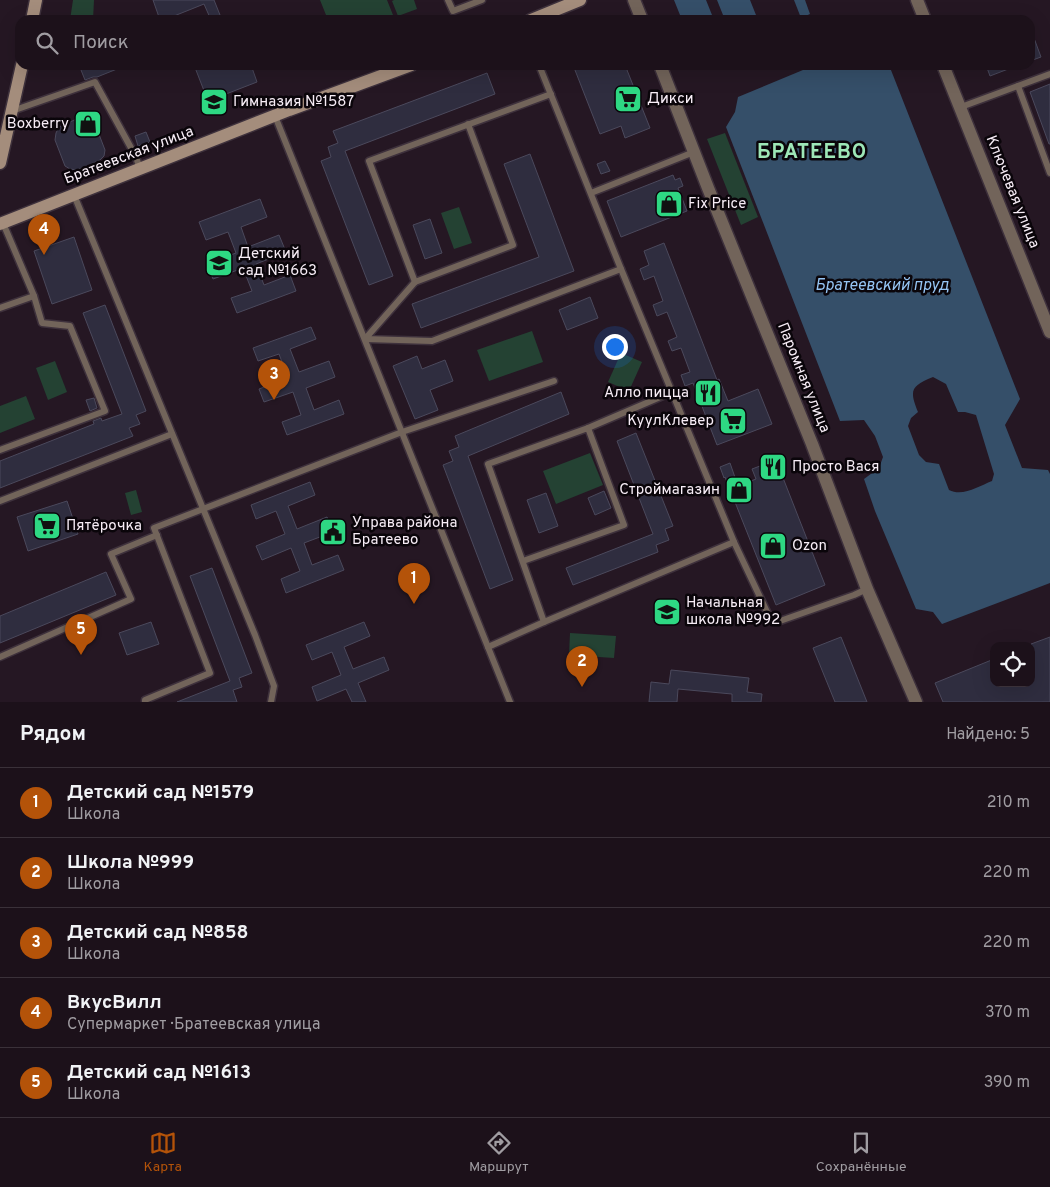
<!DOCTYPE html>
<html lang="ru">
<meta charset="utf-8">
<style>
body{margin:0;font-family:Overpass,sans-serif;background:#251a23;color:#f1f3f6}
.controls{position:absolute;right:15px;bottom:15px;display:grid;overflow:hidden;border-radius:10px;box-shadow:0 5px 20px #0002}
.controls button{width:45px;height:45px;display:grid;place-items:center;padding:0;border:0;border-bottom:1px solid #3a3139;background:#1c111a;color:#f1f3f6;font:25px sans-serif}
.you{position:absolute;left:614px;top:346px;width:18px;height:18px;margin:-12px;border:4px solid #fff;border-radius:50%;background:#1a73e8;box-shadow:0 0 0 8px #1a73e833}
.badge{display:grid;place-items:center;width:32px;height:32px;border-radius:50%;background:#b45309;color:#fff;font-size:16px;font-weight:700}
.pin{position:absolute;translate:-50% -41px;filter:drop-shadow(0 1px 2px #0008)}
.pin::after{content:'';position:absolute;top:26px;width:18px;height:15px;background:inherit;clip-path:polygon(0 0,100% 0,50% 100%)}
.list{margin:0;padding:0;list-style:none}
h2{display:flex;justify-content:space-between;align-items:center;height:65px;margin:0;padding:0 20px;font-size:21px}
h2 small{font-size:16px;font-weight:400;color:#a09da2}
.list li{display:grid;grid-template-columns:32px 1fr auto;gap:15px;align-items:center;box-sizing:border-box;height:70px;padding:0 20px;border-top:1px solid #3a3139}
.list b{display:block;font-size:19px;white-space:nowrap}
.list p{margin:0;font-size:16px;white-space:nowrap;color:#a09da2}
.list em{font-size:16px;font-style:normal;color:#a09da2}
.icon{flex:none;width:28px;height:28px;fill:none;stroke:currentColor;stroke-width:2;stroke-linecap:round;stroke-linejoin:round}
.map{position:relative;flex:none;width:1050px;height:702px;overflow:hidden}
.search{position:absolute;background:#1c111a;box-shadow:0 5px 20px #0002;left:15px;right:15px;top:15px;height:55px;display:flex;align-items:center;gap:12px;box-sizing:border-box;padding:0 18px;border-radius:15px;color:#a09da2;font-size:19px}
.sheet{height:415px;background:#1c111a}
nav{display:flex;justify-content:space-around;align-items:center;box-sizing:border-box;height:70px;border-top:1px solid #3a3139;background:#1c111a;font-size:14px;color:#a09da2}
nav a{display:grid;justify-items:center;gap:2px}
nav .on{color:#b45309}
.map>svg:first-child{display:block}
.green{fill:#244233}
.water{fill:#354f69;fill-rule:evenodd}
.building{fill:#2f2d3f;stroke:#4b495c}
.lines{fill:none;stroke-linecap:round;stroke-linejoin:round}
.lane-casing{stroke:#3e313c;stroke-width:9}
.street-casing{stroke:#3e313c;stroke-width:15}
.secondary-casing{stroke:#3e313c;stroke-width:15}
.lane{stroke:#72645a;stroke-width:6}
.street{stroke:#72645a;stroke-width:12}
.secondary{stroke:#a48d7c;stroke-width:12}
.labels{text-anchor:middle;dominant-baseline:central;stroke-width:5;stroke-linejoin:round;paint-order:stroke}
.poi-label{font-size:15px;fill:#f7edf6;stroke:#0a050a;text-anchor:start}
.street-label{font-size:15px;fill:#f7edf6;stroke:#0a050a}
.water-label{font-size:16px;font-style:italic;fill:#96c5f4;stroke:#0a050a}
.district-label{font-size:20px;font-weight:bold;letter-spacing:1px;fill:#9de7b7;stroke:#0a050a}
</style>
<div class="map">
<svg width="1050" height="702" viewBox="0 0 1050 702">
<rect width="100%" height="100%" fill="#251723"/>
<g class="green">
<polygon points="73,0 94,0 93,20 70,20"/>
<polygon points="320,0 387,0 395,20 328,20"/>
<polygon points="394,0 414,0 417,9 398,16 392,1"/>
<polygon points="725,133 758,217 741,225 707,139"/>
<polygon points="459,207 472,243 454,249 441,213"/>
<polygon points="532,331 543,362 489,381 477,350"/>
<polygon points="621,353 642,362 629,391 608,382"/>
<polygon points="55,361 67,392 48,400 36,368"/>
<polygon points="26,396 35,419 0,433 0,406"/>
<polygon points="590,453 603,485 556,504 543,471"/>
<polygon points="136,490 142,512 131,515 125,493"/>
<polygon points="570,633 616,636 614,658 569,655"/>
</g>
<g class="water">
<polygon points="674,0 706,0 714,20 682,20"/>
<polygon points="717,0 750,0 758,20 747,20 745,16 737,20 725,20"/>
<polygon points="794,0 805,0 810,14 801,18"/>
<path d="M 815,65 L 889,65 L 1020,399 L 1005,425 L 1022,468 L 1048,470 L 1050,474 L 1050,583 L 942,624 L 933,612 L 916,609 L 875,511 L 864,479 L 879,468 L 883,457 L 875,436 L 864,420 L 840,421 L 726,127 L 735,112 L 738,97 ZM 933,377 L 946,384 L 958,412 L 965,412 L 976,415 L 994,474 L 992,481 C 979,486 963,497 949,490 L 939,464 L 926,462 L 919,455 L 908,426 L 911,418 L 918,412 C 909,390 911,386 933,377 Z"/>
</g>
<g class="building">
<polygon points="153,0 214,0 222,20 211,20 204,4 164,20 160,20"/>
<polygon points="1030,30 1031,30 1041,57 1030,61"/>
<polygon points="79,65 127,65 97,77 93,77 85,80"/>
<polygon points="194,65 251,65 257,82 208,101"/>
<polygon points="573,65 625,65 650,128 625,138 621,126 600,134"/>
<polygon points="986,65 1016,65 1016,66 990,76"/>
<polygon points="487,73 495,94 345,151 393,276 369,285 321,161 331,157 328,147 338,143 333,131"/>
<polygon points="1050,84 1050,144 1049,144 1030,92"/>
<polygon points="81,117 89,120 95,124 105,150 104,156 100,160 77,170 70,169 65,166 55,140 56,133 59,127"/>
<polygon points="146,132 150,142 138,146 135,136"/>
<polygon points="530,154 574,271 421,328 412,304 539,257 504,164"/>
<polygon points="605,161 610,171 601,174 597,164"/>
<polygon points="673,175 675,180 680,178 683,186 678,188 687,211 621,237 607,201"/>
<polygon points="260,199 267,217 241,227 248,247 279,235 286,252 256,264 264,285 290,275 296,291 237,313 231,298 252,291 243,268 213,279 207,264 236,253 228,232 206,240 199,222"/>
<polygon points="430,219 442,253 425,259 413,225"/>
<polygon points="74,237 92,290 52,304 34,251"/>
<polygon points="664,243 717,380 719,379 728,401 758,389 772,424 717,445 693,383 685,386 681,375 690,372 681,348 672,351 668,341 677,337 667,312 657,316 653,305 663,301 654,276 644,280 640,269 649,265 644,251"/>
<polygon points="590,297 598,318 567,330 559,310"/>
<polygon points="105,305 146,411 136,415 140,424 129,428 133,436 0,488 0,461 94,424 93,421 101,418 102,421 122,414 83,313"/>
<polygon points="311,327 316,339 290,349 299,372 329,361 335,377 306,388 314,410 339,400 344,414 287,435 282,422 301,415 293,392 264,402 259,389 288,378 279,354 258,361 253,348"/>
<polygon points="417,356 422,369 445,360 453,381 430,390 438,410 415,419 393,366"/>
<polygon points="561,392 569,414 468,456 513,580 490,589 443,465 453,461 449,451 459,447 455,436"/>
<polygon points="94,398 97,408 90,411 86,400"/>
<polygon points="636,433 673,526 665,529 669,540 656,545 658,552 573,585 566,568 653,534 617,441"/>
<polygon points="776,460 825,585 776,605 725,477 724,478 720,467 730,463 738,486 756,479 752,469"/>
<polygon points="310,482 315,495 288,506 297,529 327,517 333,532 304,543 312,565 338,555 344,570 286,593 281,579 300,571 291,548 262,560 256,546 285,534 276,511 256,519 251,505"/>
<polygon points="604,491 611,508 595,515 588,498"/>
<polygon points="546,493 558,526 539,533 527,500"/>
<polygon points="67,501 78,534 28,551 17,517"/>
<polygon points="212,568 252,673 239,678 242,687 233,690 237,702 177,702 230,681 190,576"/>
<polygon points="106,572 116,595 0,643 0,616"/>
<polygon points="151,622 159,644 127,655 119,633"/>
<polygon points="364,622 370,636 344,647 353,669 384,657 389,670 358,683 366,702 352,702 346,689 317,701 312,687 341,675 332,652 312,660 306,645"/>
<polygon points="841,637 867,702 835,702 813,648"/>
<polygon points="1050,637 1050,702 943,702 935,683 994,659 994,683 1031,683 1031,644"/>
<polygon points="671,670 749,678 747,692 762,694 761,702 732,702 732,694 678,689 677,702 649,702 651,682 669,684"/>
</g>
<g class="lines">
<g class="lane-casing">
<g id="lane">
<polyline points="448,0 453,11 482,0"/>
<polyline points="1018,86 1050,173"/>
<polyline points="961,107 1050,74"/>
<polyline points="12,111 95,82 136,157 140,169"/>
<polyline points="275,116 510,702"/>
<polyline points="468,124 513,245 415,282 369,161 551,94"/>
<polyline points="591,193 694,152"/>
<polyline points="74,195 255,635 274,686 271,702"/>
<polyline points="415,282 365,339 432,341 621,269"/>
<polyline points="0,308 34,296 3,223"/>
<polyline points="588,428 672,392"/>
<polyline points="0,450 105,411 70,326 42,323 34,296"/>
<polyline points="0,501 172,434"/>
<polyline points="734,542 769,616 774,620 780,621 854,595 867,589"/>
<polyline points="523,561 624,525 588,428 488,464 544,622"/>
<polyline points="488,647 544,622 734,542 621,269 539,65"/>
<polyline points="0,657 131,599 111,554 157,535"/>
<polyline points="145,702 145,700 210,673 154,528 402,432 554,381"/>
</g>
</g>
<g class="street-casing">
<g id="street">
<polyline points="634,0 642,20"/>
<polyline points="917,0 925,20"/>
<polyline points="660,65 708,188 812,444 867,589 916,702"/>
<polyline points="943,65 1050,332"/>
</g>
</g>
<g class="secondary-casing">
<g id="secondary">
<polyline points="32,20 36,0"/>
<polyline points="531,20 580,0"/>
<polyline points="0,163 22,65"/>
<polyline points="0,224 289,110 411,65"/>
</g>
</g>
<use href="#lane" class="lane"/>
<use href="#street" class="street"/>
<use href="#secondary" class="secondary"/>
</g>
<defs>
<g id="supermarket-square" transform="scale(1.4375)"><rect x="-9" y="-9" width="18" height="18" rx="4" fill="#2ed883" stroke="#0a050a"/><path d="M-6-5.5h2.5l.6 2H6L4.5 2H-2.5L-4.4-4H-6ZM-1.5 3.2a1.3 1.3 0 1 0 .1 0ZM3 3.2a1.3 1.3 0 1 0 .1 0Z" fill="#111"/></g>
<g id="school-square" transform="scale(1.4375)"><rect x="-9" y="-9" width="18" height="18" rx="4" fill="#2ed883" stroke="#0a050a"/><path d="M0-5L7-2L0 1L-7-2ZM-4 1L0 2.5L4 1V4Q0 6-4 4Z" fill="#111"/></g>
<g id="shop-square" transform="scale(1.4375)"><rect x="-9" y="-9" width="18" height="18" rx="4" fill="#2ed883" stroke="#0a050a"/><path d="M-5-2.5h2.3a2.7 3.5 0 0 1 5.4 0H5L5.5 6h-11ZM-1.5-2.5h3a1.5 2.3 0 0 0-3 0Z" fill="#111"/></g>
<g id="restaurant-square" transform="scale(1.4375)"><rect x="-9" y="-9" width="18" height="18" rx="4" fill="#2ed883" stroke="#0a050a"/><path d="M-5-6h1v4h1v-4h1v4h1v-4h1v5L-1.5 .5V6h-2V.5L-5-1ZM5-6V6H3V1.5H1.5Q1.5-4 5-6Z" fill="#111"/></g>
<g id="civic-square" transform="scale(1.4375)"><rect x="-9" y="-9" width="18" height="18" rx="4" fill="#2ed883" stroke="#0a050a"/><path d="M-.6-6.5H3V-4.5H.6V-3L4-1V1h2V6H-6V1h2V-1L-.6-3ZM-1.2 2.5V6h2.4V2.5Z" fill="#111"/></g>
</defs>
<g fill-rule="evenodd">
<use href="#supermarket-square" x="628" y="99"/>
<use href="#school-square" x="214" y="102"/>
<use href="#shop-square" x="88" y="124"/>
<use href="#shop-square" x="669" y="204"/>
<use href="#school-square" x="219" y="263"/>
<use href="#restaurant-square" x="708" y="393"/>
<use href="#supermarket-square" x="733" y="421"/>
<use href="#restaurant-square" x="773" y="467"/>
<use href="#shop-square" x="739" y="490"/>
<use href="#supermarket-square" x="47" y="526"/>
<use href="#civic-square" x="333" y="532"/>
<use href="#shop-square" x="773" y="546"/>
<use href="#school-square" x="667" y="612"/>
</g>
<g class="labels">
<g class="poi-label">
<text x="647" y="99">Дикси</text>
<text x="233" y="102">Гимназия №1587</text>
<text x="69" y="124" text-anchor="end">Boxberry</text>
<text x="688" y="204">Fix Price</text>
<text x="238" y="254">Детский<tspan x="238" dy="17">сад №1663</tspan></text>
<text x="689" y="393" text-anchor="end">Алло пицца</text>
<text x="714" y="421" text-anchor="end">КуулКлевер</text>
<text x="792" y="467">Просто Вася</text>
<text x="720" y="490" text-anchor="end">Строймагазин</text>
<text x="352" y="523">Управа района<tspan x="352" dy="17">Братеево</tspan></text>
<text x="66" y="526">Пятёрочка</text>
<text x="792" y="546">Ozon</text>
<text x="686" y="603">Начальная<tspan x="686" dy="17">школа №992</tspan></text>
</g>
<g class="street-label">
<text transform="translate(129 156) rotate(-21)">Братеевская улица</text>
<text transform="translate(1012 192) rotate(68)">Ключевая улица</text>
<text transform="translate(803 378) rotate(68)">Паромная улица</text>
</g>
<g class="water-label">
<text x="882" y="286">Братеевский пруд</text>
</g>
<g class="district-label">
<text x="812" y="153">БРАТЕЕВО</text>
</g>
</g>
</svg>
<div class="controls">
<button><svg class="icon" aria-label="locate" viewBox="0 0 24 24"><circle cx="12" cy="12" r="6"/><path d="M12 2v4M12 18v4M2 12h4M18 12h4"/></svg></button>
</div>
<div class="you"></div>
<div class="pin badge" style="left:414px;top:604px">1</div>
<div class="pin badge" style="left:582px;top:687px">2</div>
<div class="pin badge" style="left:274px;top:400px">3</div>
<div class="pin badge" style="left:44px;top:255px">4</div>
<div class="pin badge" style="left:81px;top:655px">5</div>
<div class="search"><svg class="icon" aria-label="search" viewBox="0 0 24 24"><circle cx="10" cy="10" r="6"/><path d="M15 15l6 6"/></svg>Поиск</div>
</div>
<section class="sheet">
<h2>Рядом<small>Найдено: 5</small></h2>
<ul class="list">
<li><span class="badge">1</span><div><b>Детский сад №1579</b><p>Школа</p></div><em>210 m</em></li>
<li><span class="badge">2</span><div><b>Школа №999</b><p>Школа</p></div><em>220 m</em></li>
<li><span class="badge">3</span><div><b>Детский сад №858</b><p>Школа</p></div><em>220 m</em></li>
<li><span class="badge">4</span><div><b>ВкусВилл</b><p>Супермаркет · Братеевская улица</p></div><em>370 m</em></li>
<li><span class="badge">5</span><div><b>Детский сад №1613</b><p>Школа</p></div><em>390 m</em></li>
</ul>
</section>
<nav>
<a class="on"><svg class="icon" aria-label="map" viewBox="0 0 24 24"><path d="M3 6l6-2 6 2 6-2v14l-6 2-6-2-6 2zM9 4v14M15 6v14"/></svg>Карта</a>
<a><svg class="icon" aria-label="directions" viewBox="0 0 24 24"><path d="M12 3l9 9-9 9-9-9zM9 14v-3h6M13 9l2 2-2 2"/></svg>Маршрут</a>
<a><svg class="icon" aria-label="saved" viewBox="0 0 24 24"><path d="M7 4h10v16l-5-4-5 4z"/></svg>Сохранённые</a>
</nav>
